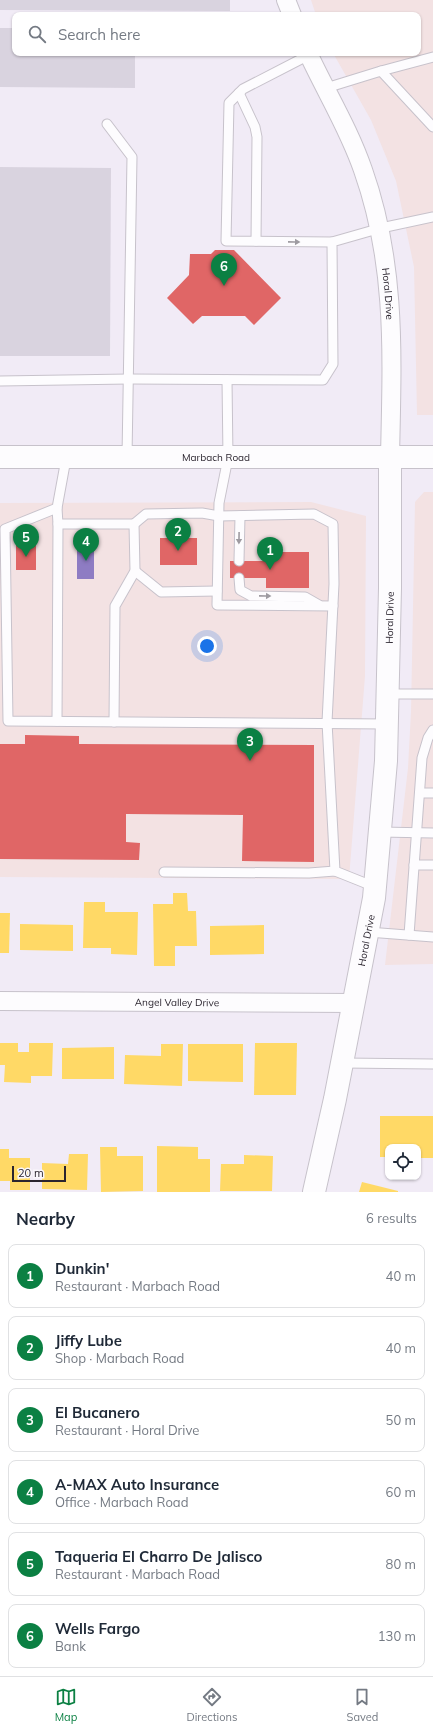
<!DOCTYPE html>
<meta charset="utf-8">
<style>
body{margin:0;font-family:Mulish,sans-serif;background:#f6f6f7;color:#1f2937}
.controls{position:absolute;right:12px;bottom:12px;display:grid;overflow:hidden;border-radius:8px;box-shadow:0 1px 3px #0004}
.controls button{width:36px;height:36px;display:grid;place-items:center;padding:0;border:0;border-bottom:1px solid #e0e1e3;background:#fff;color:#1f2937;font:20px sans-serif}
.scale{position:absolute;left:12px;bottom:10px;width:54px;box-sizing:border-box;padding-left:4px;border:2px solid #2b252f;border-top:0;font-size:11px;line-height:14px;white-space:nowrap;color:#2b252f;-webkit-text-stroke:3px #faf7fc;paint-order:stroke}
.you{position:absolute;left:207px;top:646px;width:14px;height:14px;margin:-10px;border:3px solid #fff;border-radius:50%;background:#1a73e8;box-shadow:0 0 0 6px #1a73e833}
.badge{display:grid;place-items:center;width:26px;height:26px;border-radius:50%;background:#0b8043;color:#fff;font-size:13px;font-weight:700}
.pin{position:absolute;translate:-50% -33px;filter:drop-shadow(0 1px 2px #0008)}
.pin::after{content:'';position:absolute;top:21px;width:14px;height:12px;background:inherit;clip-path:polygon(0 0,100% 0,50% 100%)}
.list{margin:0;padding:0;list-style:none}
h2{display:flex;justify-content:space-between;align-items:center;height:52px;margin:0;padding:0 16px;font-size:17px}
h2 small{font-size:13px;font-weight:400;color:#747a83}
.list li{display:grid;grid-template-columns:26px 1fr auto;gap:12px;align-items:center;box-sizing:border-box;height:64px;margin:0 8px 8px;padding:0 8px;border:1px solid #e0e1e3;border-radius:8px}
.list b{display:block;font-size:15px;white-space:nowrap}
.list p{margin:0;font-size:13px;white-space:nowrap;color:#747a83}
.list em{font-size:13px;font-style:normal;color:#747a83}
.icon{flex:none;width:22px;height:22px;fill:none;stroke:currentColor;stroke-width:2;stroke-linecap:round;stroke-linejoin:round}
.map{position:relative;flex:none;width:433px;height:1192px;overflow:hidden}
.search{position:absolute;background:#fff;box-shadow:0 1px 3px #0004;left:12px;right:12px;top:12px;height:44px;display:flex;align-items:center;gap:10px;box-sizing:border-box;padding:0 14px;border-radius:8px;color:#747a83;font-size:15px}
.sheet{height:484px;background:#fff}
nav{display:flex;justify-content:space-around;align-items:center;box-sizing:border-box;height:56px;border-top:1px solid #e0e1e3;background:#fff;font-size:11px;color:#747a83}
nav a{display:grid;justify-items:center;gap:2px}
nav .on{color:#0b8043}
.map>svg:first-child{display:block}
.commercial{fill:#f3e2e3}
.homes{fill:#ffd966}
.shops{fill:#e06666}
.offices{fill:#8e7cc3}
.building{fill:#d9d3df}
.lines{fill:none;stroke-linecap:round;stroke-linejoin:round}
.lane-casing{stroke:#c7c2cb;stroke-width:11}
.street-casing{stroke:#c7c2cb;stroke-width:20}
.secondary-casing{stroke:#c7c2cb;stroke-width:24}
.lane{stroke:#fdfcfe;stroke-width:9}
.street{stroke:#fdfcfe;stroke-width:18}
.secondary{stroke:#fdfcfe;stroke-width:22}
.oneway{fill:#9e9ba1}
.labels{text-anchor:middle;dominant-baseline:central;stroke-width:4;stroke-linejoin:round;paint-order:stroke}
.street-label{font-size:10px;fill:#2b252f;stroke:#faf7fc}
</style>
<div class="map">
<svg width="433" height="1192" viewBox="0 0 433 1192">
<rect width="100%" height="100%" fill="#f1ebf6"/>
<g class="commercial">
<polygon points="311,0 433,0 433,415 417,415 414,267 396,181 371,120 333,53 418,53 418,15 316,15"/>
<polygon points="424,492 433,492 433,964 385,965 408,768 411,712 415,502"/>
<polygon points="311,502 366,516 365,676 349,879 0,877 0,503"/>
</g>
<g class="homes">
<polygon points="173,893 187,893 188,911 196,911 197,946 175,946 175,966 154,966 153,904 173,904"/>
<polygon points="84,902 105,902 105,912 138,912 137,955 111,954 111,948 83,948"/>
<polygon points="0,913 10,913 9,953 0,953"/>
<polygon points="20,924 73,925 73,951 20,950"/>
<polygon points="264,925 264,954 210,955 210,926"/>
<polygon points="0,1043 18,1043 18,1052 29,1052 29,1043 53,1043 52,1076 31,1076 31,1083 4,1082 5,1065 0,1065"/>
<polygon points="255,1043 297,1043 296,1095 254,1095"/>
<polygon points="161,1044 183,1044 182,1086 124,1084 125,1055 161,1056"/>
<polygon points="188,1044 243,1044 243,1082 188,1081"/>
<polygon points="114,1047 114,1079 62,1079 62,1048"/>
<polygon points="380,1116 433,1116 433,1158 418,1158 418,1147 388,1147 388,1157 380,1157"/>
<polygon points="157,1146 198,1147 198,1159 210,1159 210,1192 157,1192"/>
<polygon points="100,1147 117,1147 117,1156 143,1156 143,1191 101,1192"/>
<polygon points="0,1149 9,1149 9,1158 30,1158 30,1190 10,1190 10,1181 0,1181"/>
<polygon points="69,1154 88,1154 87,1190 42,1189 42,1163 68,1164"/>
<polygon points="244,1155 273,1156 272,1191 220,1191 221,1164 244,1164"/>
<polygon points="362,1182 398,1191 398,1192 359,1192"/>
</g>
<g class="shops">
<polygon points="215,250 234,250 281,298 254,325 245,316 202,316 193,324 167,298 189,275 190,254 211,254"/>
<rect x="160" y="538" width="37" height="27"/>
<rect x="16" y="544" width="20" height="26"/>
<polygon points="266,552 309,552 309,588 266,588 266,578 230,578 230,561 266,561"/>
<polygon points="25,735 79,736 79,744 314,745 314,862 242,861 243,815 126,814 126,842 140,843 139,860 0,859 0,744 25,744"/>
</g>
<rect class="offices" x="77" y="542" width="17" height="37"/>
<g class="building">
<polygon points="0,0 230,0 230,11 0,10"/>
<polygon points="0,28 15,28 15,53 135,53 135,88 0,87"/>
<polygon points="0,167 111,168 110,356 0,356"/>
</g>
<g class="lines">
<g class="lane-casing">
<g id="lane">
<polyline points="309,55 243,89 229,103 226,241 332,242"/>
<polyline points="381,71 433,57"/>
<polyline points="326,88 381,71 433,127"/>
<polyline points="239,93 255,127 257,137 256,241"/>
<polyline points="107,124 132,157 127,457"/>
<polyline points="227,380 228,458 219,503 217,605 333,606"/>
<polyline points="0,381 129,379 323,380 333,364 332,242 381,228 433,217"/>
<polyline points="66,459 57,508 5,529 8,721 387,724"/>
<polyline points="57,508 58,524 57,721"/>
<polyline points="58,524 134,524 135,571 115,606 114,722"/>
<polyline points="134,524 146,514 202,513 219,516 314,514 333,524 334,584 327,722 335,871 375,887"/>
<polyline points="239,561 240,516"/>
<polyline points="135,571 161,592 217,591"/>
<polyline points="239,578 240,590 251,596 305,597 319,605"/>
<polyline points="388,694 433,694"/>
<polyline points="420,793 433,793"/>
<polyline points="380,832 433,833"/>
<polyline points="414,865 433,865"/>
<polyline points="164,872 309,873 335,871"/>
<polyline points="368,932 433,937"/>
<polyline points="409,935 422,758 428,738 433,730"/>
<polyline points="343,1063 433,1064"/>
</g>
</g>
<g class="street-casing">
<g id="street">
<polyline points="286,0 292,15"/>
<path id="s1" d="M 308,53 C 326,92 349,129 363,170 C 397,266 392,358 390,457"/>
<path id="s2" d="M 0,1001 L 355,1003"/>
</g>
</g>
<g class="secondary-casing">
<g id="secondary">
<path id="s3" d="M 0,457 L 433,457"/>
<path id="s4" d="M 314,1192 L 335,1099 L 374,898 L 386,761 L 390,588 L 390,457"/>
</g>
</g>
<use href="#lane" class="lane"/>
<use href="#street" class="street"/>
<use href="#secondary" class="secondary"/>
</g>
<defs><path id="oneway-solid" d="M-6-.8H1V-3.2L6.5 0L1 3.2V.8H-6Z"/></defs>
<g class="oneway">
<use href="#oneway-solid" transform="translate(294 242) rotate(1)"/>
<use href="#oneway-solid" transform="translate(239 538) rotate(91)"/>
<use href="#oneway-solid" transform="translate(265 596) rotate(1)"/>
</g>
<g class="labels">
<g class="street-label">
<text stroke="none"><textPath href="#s1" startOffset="256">Horal Drive</textPath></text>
<text stroke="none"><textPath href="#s3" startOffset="216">Marbach Road</textPath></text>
<text stroke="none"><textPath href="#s4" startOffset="581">Horal Drive</textPath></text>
<text stroke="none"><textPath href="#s4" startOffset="257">Horal Drive</textPath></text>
<text stroke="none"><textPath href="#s2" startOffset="177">Angel Valley Drive</textPath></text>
</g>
</g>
</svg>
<div class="controls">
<button><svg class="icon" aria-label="locate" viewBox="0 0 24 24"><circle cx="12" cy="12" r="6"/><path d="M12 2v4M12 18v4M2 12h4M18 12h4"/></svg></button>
</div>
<div class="scale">20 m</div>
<div class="you"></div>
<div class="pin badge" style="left:270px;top:570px">1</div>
<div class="pin badge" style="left:178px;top:551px">2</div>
<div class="pin badge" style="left:250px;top:761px">3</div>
<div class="pin badge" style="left:86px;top:561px">4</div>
<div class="pin badge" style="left:26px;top:557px">5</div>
<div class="pin badge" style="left:224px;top:286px">6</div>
<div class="search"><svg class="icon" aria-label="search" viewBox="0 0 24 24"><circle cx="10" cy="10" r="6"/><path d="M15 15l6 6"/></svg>Search here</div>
</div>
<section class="sheet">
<h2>Nearby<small>6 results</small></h2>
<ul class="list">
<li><span class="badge">1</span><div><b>Dunkin'</b><p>Restaurant · Marbach Road</p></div><em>40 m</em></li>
<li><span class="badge">2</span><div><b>Jiffy Lube</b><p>Shop · Marbach Road</p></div><em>40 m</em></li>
<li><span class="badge">3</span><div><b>El Bucanero</b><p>Restaurant · Horal Drive</p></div><em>50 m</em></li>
<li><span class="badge">4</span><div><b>A-MAX Auto Insurance</b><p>Office · Marbach Road</p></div><em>60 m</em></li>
<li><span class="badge">5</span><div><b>Taqueria El Charro De Jalisco</b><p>Restaurant · Marbach Road</p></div><em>80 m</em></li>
<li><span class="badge">6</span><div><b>Wells Fargo</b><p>Bank</p></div><em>130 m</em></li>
</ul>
</section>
<nav>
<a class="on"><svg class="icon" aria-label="map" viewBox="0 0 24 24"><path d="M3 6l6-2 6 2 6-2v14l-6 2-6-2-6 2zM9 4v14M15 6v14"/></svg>Map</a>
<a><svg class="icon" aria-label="directions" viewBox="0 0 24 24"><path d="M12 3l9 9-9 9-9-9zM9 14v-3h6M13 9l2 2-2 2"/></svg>Directions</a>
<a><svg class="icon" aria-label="saved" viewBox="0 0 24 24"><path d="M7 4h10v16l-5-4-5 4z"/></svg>Saved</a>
</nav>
